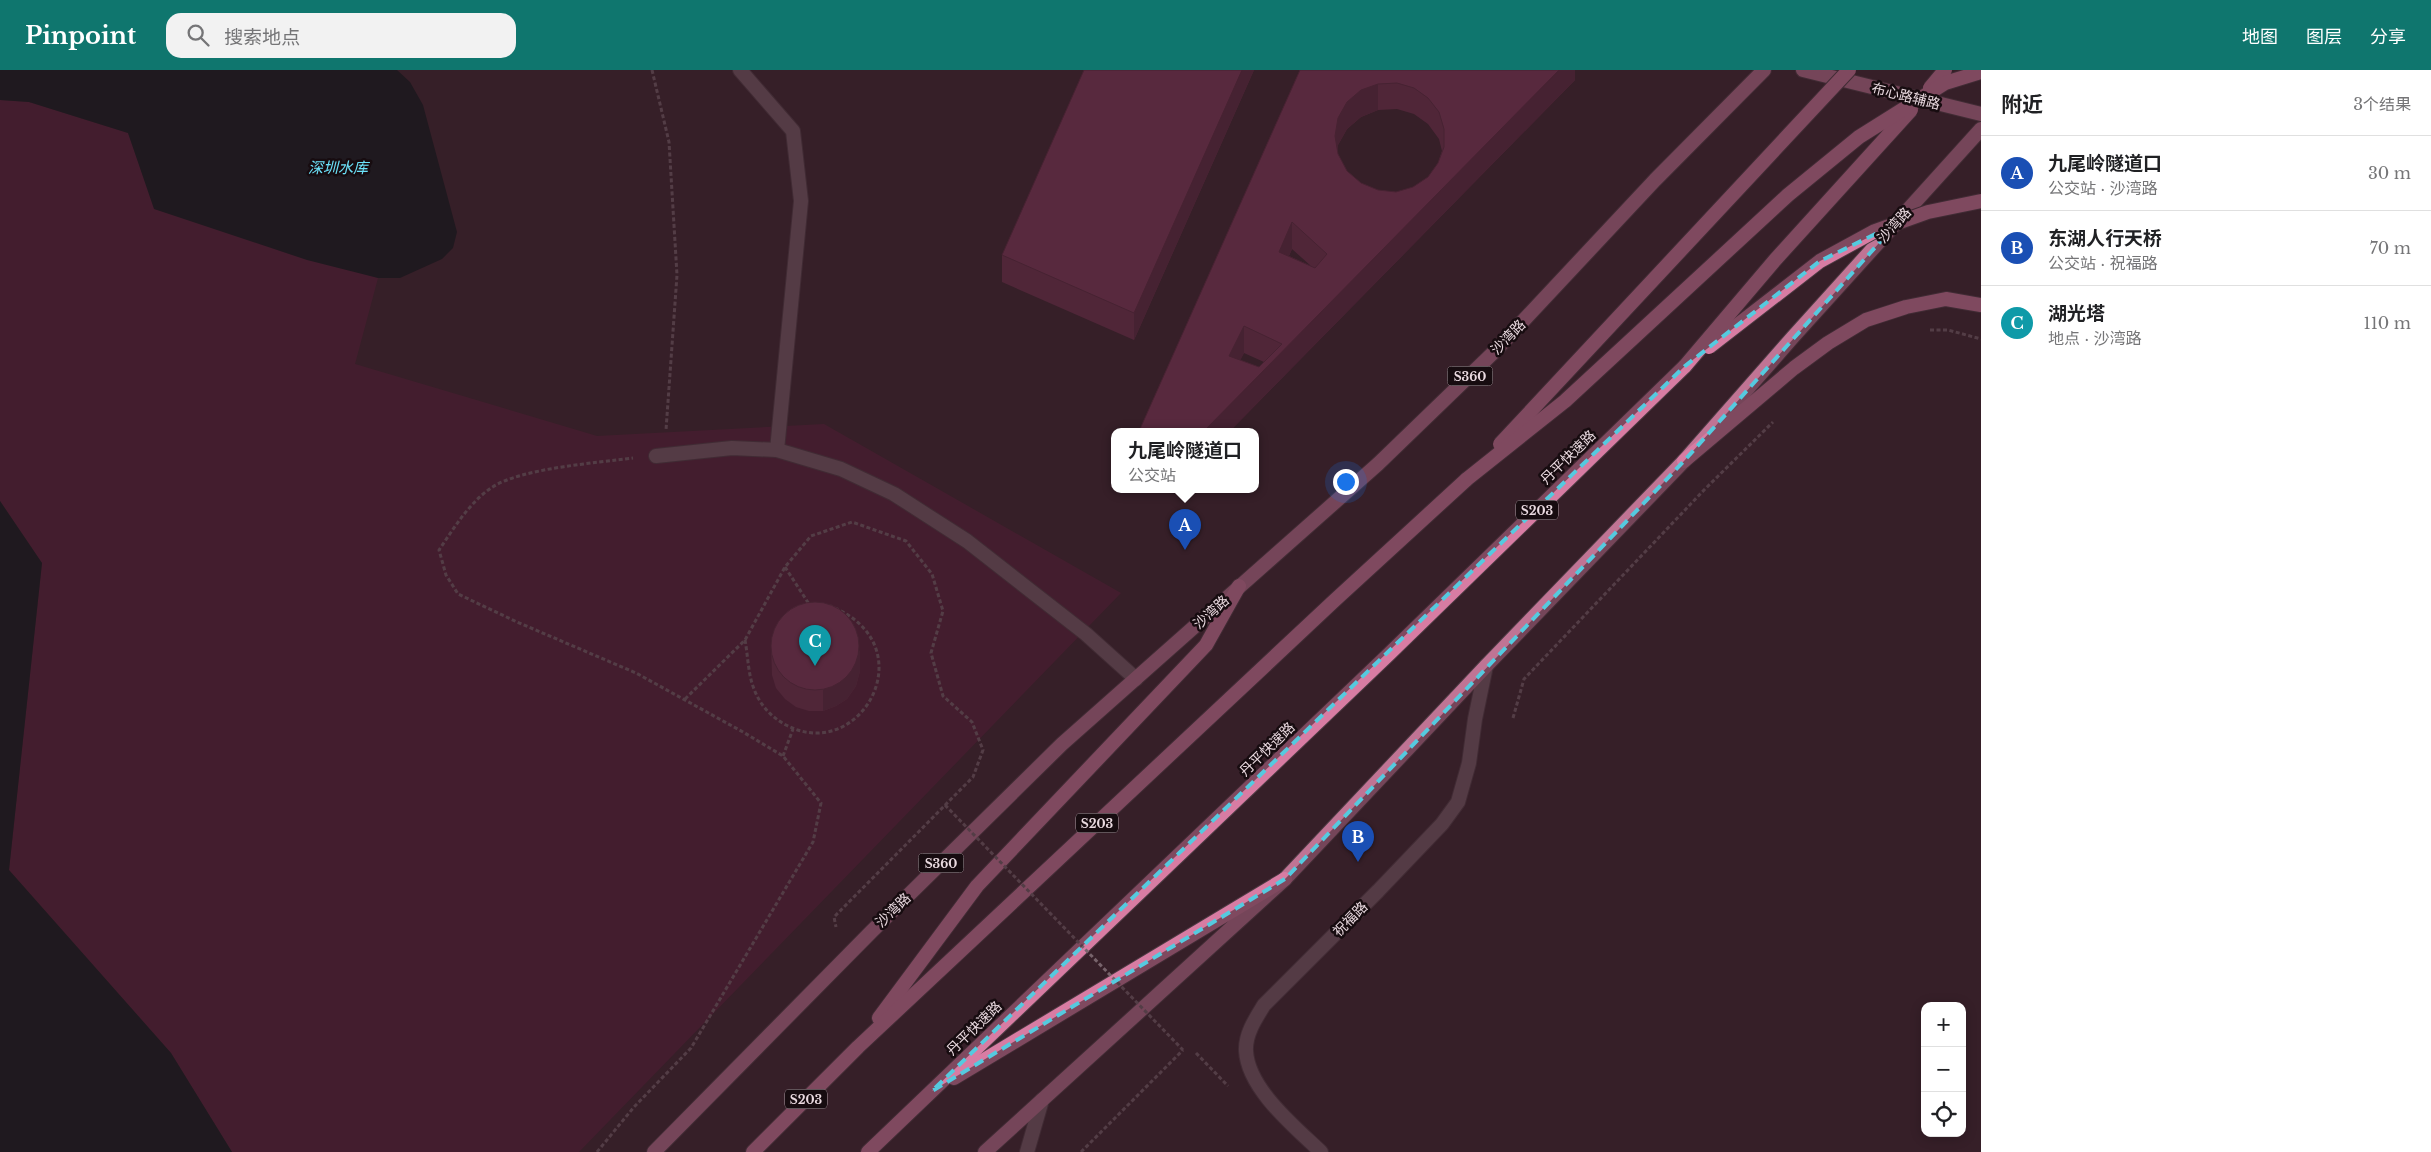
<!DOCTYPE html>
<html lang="zh">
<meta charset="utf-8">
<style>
body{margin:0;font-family:"Libre Baskerville","Noto Sans SC",serif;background:#f2f2f2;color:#202124}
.controls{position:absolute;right:15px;bottom:15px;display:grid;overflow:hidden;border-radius:10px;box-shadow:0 2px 12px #0003}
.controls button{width:45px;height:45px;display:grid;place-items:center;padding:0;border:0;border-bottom:1px solid #e0e0e0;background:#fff;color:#202124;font:25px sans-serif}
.you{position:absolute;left:1345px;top:411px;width:18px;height:18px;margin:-12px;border:4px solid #fff;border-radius:50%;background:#1a73e8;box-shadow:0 0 0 8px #1a73e833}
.badge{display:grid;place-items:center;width:32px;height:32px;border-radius:50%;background:#0f766e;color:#fff;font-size:16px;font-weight:700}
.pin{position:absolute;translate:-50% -41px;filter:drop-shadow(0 1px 2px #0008)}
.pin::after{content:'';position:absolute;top:26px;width:18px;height:15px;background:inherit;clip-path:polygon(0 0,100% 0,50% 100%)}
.popup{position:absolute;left:1111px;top:358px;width:148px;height:65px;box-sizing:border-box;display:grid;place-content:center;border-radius:10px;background:#fff;filter:drop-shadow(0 1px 4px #0005);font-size:16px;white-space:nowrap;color:#757577}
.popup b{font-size:19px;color:#202124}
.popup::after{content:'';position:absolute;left:50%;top:100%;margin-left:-10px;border:10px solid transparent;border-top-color:#fff}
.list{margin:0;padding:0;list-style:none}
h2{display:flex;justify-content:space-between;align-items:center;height:65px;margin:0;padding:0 20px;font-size:21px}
h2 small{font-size:16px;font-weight:400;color:#757577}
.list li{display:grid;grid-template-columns:32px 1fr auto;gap:15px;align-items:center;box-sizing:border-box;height:75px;padding:0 20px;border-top:1px solid #e0e0e0}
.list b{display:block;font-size:19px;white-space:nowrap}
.list p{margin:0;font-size:16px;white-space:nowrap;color:#757577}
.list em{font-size:16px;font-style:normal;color:#757577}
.icon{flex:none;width:28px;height:28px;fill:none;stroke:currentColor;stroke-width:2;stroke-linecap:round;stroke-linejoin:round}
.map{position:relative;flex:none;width:1981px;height:1082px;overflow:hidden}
header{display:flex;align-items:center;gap:30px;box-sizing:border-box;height:70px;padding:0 25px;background:#0f766e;color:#fff}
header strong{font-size:24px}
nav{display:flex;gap:28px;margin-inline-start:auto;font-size:18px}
.search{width:350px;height:45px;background:#f2f2f2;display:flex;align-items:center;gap:12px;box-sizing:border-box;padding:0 18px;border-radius:15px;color:#757577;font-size:19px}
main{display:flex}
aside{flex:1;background:#fff}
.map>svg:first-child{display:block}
.green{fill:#531c36}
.water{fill:#041215}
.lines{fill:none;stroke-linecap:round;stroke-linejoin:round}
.service-casing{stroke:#4d3a43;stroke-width:16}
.minor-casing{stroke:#4d3a43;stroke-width:16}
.primary-casing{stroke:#4d3a43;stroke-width:16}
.trunk-casing{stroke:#4d3a43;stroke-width:16}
.path{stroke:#77636b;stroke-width:3;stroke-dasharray:4 2.5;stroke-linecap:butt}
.service{stroke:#795e68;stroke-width:14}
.minor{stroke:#795e68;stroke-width:14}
.primary{stroke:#c07494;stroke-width:14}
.trunk{stroke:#d87ca3;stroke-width:14}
.trunk-bridge-casing{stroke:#4d3a43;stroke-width:16;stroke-linecap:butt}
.path-bridge{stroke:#77636b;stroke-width:3;stroke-dasharray:4 2.5;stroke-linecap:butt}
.trunk-bridge{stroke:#d87ca3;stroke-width:14}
.wall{fill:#6f2f4d;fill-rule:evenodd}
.shaded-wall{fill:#5a263e}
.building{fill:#813759;stroke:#5a263e;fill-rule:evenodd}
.marked{fill:none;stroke:#55cadf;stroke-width:4;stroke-dasharray:10 6;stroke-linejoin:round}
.labels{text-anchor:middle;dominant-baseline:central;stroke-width:5;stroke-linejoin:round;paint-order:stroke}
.shield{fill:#170c10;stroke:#ab9ca2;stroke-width:1}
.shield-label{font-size:12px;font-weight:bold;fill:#eadae0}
.street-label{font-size:14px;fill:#eadae0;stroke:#170c10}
.water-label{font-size:15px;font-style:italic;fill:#6ce3fa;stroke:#170c10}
</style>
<header>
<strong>Pinpoint</strong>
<div class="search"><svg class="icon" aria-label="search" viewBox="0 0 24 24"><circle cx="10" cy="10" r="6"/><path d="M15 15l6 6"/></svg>搜索地点</div>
<nav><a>地图</a><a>图层</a><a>分享</a></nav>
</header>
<main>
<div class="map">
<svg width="1981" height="1082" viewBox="0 0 1981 1082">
<rect width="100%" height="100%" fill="#361f28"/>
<polygon class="green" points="0,30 29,32 128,63 155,139 378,208 355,294 597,366 824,354 1121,523 579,1082 232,1082 171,983 9,800 42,493 0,431"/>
<g class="water">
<polygon points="0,0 397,0 410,12 423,35 457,162 453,178 442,189 400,208 378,208 307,190 154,139 128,63 29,32 0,30"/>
<polygon points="0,431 42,493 9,800 171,983 232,1082 0,1082"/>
</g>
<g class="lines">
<g class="service-casing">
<g id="service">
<polyline points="740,0 793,61 801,131 777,380"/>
<polyline points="656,386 732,378 777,380 841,399 894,424 967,471 1086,564 1136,609"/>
</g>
</g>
<g class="minor-casing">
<g id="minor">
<polyline points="1027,1082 1042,1030"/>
<path d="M 1321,1082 C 1295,1057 1248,1019 1246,981 C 1245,964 1256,948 1264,935 L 1378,821 L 1442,754 L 1458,732 L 1469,693 L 1475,649 L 1486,596"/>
</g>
</g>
<g class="primary-casing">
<g id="primary">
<polyline points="1803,0 1981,44"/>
<polyline points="654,1082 872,861 1062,674 1378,394 1495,281 1655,110 1764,0"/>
<polyline points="985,1082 1285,809 1486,596 1684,391 1793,267 1981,59"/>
</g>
</g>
<g class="trunk-casing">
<g id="trunk">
<polyline points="1684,391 1794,298 1828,273 1866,250 1906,237 1946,229 1981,235"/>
<polyline points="879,948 977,816 1206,575 1239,516"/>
<polyline points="954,1008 1285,809"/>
<polyline points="753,1082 858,977 1335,530 1467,409"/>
<polyline points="868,1082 1389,584 1685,296"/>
</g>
</g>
<g class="path">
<polyline points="652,0 669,72 677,205 666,360"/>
<polyline points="1930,260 1948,260 1981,269"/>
<polyline points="785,497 809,534 812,534"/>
<path d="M 745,570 C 748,586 748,604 754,619 C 760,635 771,647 786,655 C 861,695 928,574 830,536"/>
<polyline points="685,629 745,570 785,497 811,466 852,452 906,471 932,504 943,541 931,583 943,626 972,652 983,680 973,707 834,847 836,857"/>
<polyline points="1513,648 1524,609 1705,419 1773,352"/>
<polyline points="783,686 793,659"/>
<polyline points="1196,983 1228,1016"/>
<path d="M 597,1082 L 634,1037 L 691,978 L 813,772 L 821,733 L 783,686 L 743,662 L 636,603 L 517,552 L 458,524 L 446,505 L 439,480 C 454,458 469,433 491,418 C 520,398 597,393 633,388"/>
<polyline points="1081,1082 1183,980"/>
</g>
<use href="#service" class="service"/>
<use href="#minor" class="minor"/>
<use href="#primary" class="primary"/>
<use href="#trunk" class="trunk"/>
<g class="trunk-bridge-casing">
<g id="trunk-bridge">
<polyline points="1930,18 1945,0"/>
<polyline points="1709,277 1820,191 1875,161 1928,142 1981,131"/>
<polyline points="1685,296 1775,190 1911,40"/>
<polyline points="1500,374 1849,0"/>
<polyline points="1467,409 1565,331 1788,125 1859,67 1945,13 1981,2"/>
</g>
</g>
<polyline class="path-bridge" points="945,735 1183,980"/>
<use href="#trunk-bridge" class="trunk-bridge"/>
</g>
<g class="wall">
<polygon points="1254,0 1134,270 1002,212 1002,185"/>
<path d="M 1300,0 L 1575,0 L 1575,10 L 1230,361 L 1140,361 L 1140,359 ZM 1397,39 L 1414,44 L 1428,54 L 1439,69 L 1442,81 L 1438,93 L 1428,107 L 1413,117 L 1396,122 L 1378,120 L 1361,113 L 1347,101 L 1338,84 L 1337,80 L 1338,75 L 1347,59 L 1361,47 L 1378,40 ZM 1292,179 L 1311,196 L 1289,186 ZM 1244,283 L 1264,292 L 1259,297 L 1240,290 Z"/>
<polygon points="771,571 860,601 856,616 847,629 836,636 823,641 809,641 796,637 785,629 776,618 772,605"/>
</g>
<g class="shaded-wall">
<polygon points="1242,0 1254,0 1134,270 1134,243"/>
<polygon points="1559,0 1575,0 1575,10 1230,361 1204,361"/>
<polygon points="1378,14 1378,40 1361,47 1347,59 1338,75 1335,93 1335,66 1338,48 1347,32 1361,20"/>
<polygon points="1292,152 1292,179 1279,208 1279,182"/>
<polygon points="1244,256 1244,283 1229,313 1229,286"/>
<polygon points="860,580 860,601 856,616 847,629 836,636 823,641 823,620"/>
</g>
<g class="building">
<polygon points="1084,0 1242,0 1134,243 1002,185"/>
<path d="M 1300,0 L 1559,0 L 1204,361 L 1145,361 L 1140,359 ZM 1397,13 L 1414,18 L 1428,28 L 1439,42 L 1444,59 L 1444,77 L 1438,93 L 1428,107 L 1413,117 L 1396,122 L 1378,120 L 1361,113 L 1347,101 L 1338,84 L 1335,66 L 1338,48 L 1347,32 L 1361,20 L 1378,14 ZM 1292,152 L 1327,184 L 1315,198 L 1279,182 ZM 1244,256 L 1282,274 L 1259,297 L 1229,286 Z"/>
<circle cx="815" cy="576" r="44"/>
</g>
<path d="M0 0H1981V1082H0ZM 1896,154 L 1684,391 L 1285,809 L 932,1021 L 1685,296 L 1820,191 Z" fill="#361f28" fill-opacity=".55" fill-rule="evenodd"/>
<path class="marked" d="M 1896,154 L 1684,391 L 1285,809 L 932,1021 L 1685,296 L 1820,191 Z"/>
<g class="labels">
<g class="shield">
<rect x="1447.5" y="296.5" width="45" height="19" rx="4"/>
<rect x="1516" y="430.5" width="42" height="19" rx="4"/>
<rect x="1076" y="743.5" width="42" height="19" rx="4"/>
<rect x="918.5" y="783.5" width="45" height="19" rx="4"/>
<rect x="785" y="1019.5" width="42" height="19" rx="4"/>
</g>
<g class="shield-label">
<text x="1470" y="306">S360</text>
<text x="1537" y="440">S203</text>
<text x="1097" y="753">S203</text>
<text x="941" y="793">S360</text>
<text x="806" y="1029">S203</text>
</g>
<g class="street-label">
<text transform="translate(1906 26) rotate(14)">布心路辅路</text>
<text transform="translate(1894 155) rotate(-48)">沙湾路</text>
<text transform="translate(1508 267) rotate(-46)">沙湾路</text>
<text transform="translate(1568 387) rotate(-44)">丹平快速路</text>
<text transform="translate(1211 542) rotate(-42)">沙湾路</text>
<text transform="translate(1267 679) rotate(-44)">丹平快速路</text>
<text transform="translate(893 840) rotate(-44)">沙湾路</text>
<text transform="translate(1350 849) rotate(-45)">祝福路</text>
<text transform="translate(974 958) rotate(-44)">丹平快速路</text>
</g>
<g class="water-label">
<text x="338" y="97">深圳水库</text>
</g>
</g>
</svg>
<div class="controls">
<button>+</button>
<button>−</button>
<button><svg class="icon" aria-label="locate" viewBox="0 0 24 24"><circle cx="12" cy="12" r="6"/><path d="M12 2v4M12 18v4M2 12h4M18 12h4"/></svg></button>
</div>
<div class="you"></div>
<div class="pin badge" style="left:1185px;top:480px;background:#1a4fb4">A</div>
<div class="popup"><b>九尾岭隧道口</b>公交站</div>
<div class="pin badge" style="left:1358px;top:792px;background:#1a4fb4">B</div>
<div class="pin badge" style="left:815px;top:596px;background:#0f9aa8">C</div>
</div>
<aside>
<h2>附近<small>3个结果</small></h2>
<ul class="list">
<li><span class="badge" style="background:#1a4fb4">A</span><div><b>九尾岭隧道口</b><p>公交站 · 沙湾路</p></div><em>30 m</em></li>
<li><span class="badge" style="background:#1a4fb4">B</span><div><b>东湖人行天桥</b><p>公交站 · 祝福路</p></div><em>70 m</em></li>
<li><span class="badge" style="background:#0f9aa8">C</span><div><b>湖光塔</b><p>地点 · 沙湾路</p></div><em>110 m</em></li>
</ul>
</aside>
</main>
